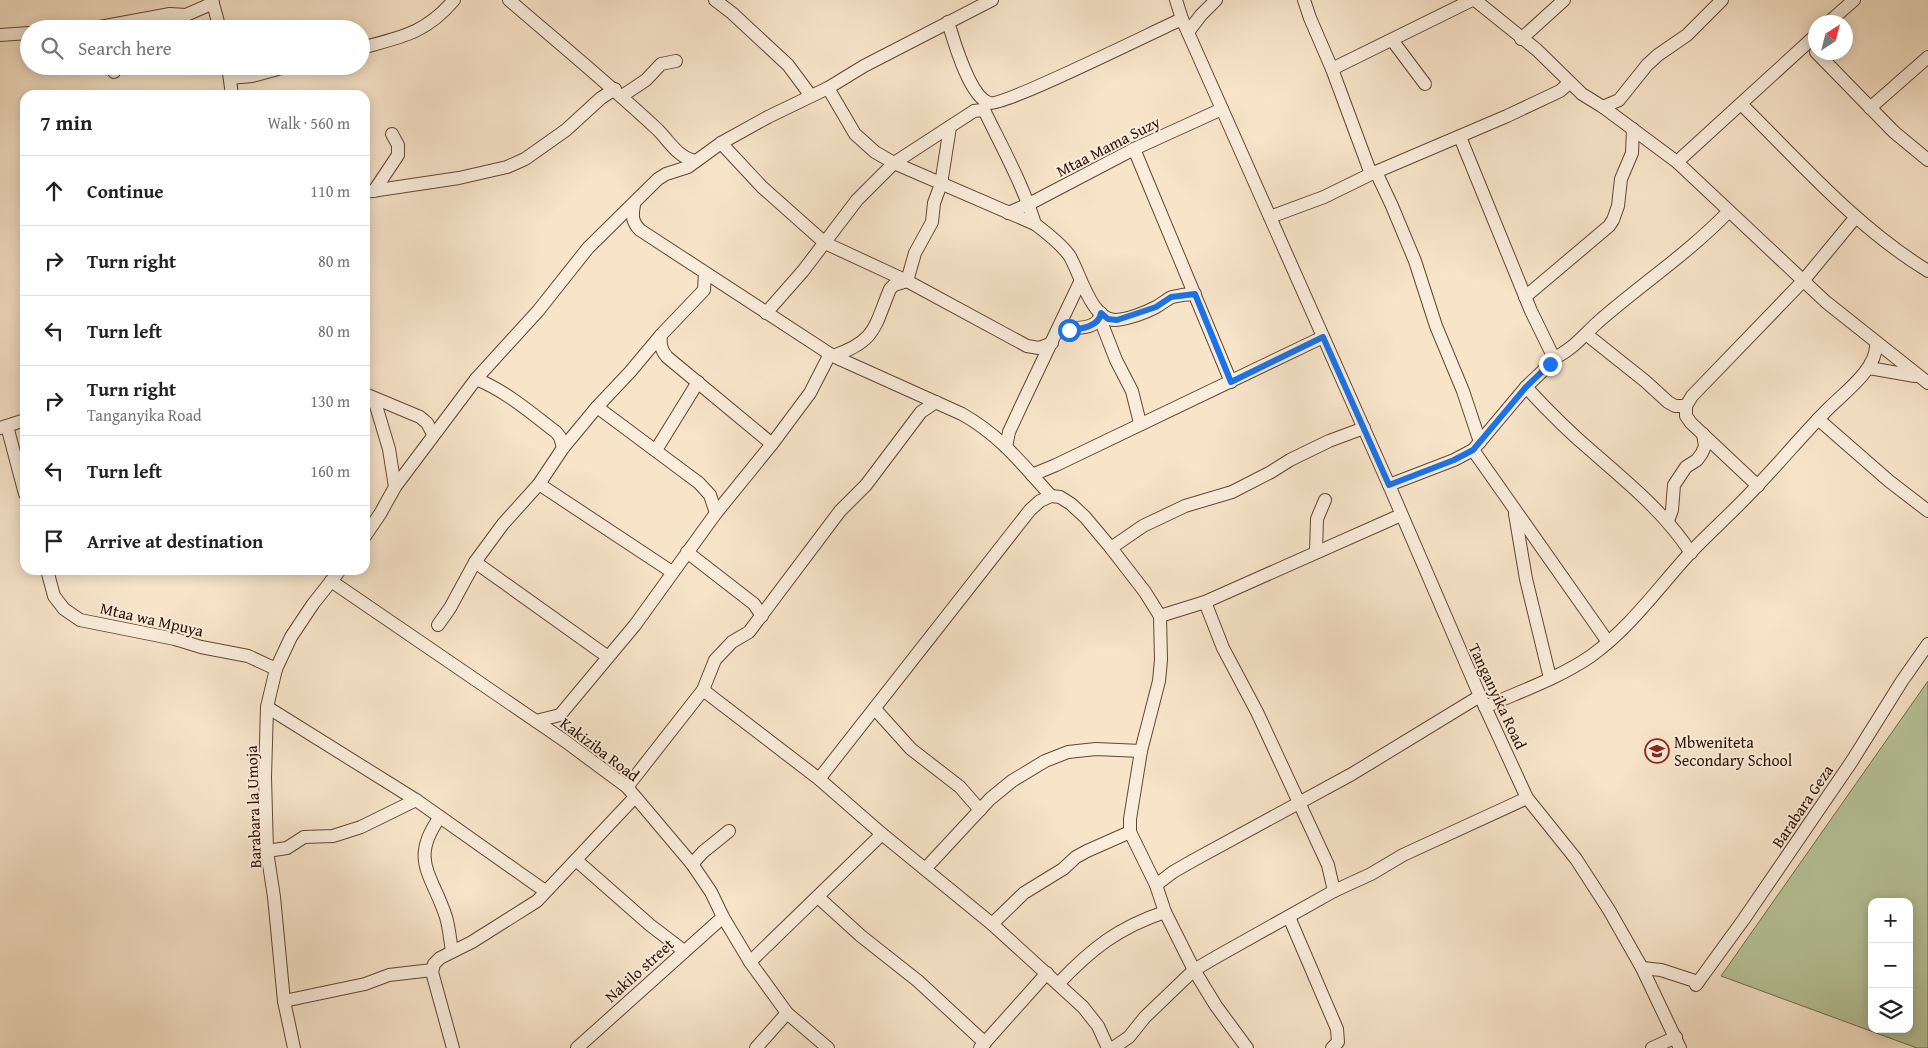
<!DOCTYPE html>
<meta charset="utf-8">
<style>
body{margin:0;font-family:"Gentium Book Plus",serif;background:#f2f2f2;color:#222}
.controls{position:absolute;right:15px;bottom:15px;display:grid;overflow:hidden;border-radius:10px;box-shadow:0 2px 12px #0003}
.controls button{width:45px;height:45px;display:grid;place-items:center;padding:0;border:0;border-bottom:1px solid #e0e0e0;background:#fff;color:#222;font:25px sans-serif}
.compass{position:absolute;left:1808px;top:15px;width:45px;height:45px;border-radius:50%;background:#fff;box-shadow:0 2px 12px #0003;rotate:36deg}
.stop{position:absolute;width:15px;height:15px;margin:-11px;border:4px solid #1a73e8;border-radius:50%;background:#fff}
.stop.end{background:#1a73e8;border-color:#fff;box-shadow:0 1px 5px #0008}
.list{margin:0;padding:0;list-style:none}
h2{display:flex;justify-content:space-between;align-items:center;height:65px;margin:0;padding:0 20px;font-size:21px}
h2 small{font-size:16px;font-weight:400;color:#767676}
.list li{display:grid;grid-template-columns:32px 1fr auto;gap:15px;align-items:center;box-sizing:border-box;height:70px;padding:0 20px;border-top:1px solid #e0e0e0}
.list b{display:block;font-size:19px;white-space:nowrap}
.list p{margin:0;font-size:16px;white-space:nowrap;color:#767676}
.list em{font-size:16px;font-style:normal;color:#767676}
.icon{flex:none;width:28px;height:28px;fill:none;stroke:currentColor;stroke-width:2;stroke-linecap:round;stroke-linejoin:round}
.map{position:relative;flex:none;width:1928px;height:1048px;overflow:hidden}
.search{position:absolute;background:#fff;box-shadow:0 2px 12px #0003;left:20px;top:20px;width:350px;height:55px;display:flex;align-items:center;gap:12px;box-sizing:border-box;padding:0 18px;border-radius:28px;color:#767676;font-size:19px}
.panel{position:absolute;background:#fff;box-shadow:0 2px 12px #0003;left:20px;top:90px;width:350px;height:485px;border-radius:15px}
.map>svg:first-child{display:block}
.green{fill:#b7c59b;stroke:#746b4e;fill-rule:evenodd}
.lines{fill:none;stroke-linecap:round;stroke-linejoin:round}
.minor-casing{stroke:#624633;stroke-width:14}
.minor{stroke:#faeddc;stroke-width:12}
.route{stroke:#1a73e8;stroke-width:6}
.labels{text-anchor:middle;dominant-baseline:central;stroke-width:4;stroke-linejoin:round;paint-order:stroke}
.street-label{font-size:16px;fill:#301101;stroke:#faeddc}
.poi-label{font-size:16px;fill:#301101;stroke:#faeddc;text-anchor:start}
</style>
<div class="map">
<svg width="1928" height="1048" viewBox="0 0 1928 1048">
<rect width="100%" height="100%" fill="#f7e4c9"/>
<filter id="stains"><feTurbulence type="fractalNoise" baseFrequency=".004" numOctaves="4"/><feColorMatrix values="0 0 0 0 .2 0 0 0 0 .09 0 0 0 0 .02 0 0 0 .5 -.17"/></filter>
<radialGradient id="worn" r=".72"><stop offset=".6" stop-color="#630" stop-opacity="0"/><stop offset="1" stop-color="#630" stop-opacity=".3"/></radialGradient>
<path class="green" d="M 1928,681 L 1928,1048 L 1917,1048 L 1721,976 ZM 1872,902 L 1909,902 L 1909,1029 L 1872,1029 Z"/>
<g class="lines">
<g class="minor-casing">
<g id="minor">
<polyline points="212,0 220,29"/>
<path d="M 509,0 C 559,43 610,85 658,130 C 670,142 678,158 696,161"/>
<polyline points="715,0 732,13 788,65 811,96"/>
<polyline points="1176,0 1182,19 1389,485 1480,696 1527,798 1576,859 1609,910 1642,968 1680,1048"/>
<polyline points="1304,0 1310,18 1332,69 1371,174"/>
<polyline points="1475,0 1537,50 1582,94 1603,107 1677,162 1826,302 1928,383"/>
<path d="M 948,22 C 954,41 969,96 989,103 C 1003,107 1157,30 1182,19"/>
<polyline points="1829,22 1854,0"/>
<polyline points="89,29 170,14 186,15 213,3"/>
<polyline points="163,29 168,20 170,14"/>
<polyline points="1188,32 1201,15 1216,0"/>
<polyline points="0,35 29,33"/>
<polyline points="1521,39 1564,0"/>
<polyline points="1392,40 1425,84"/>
<path d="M 361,48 C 402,37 426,33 454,0"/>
<polyline points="1816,52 1894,132 1928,160"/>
<polyline points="228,66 232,95"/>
<polyline points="1332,69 1472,0"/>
<polyline points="114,72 116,66"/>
<polyline points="230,78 252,76 289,66"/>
<path d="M 828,88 L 855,134 L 875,152 L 894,163 L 1035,224 C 1047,233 1060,243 1069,255 C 1080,272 1091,321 1116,320 C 1128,319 1145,313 1156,307 C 1162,304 1167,299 1172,297 C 1180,295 1188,294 1195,294"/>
<polyline points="622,96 646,80 661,64 676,61"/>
<path d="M 1741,104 C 1801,163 1856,227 1928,271"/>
<polyline points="1603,107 1619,100 1647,65 1658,55 1687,35 1722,0"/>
<polyline points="1870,108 1928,57"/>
<polyline points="721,143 762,187 825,243 907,281 1027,346 1039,348 1052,343"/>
<polyline points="1134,149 1231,382"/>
<polyline points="1677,162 1816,35"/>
<polyline points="1376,172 1392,206 1415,261 1436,326 1463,391 1480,442"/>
<polyline points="374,191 398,155 398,145 392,134"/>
<polyline points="365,192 459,178 507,167 525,159 566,130 601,98 615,89"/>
<path d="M 634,205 C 632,216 632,222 640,230 L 833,356 L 962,414 C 1001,436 1022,464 1051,496"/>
<polyline points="1008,213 1029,204 1134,149 1222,109"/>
<polyline points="1270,217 1324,197 1371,174 1507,116 1560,91 1569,83"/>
<polyline points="1525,297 1609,226 1613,220 1618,206 1621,179 1632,153 1633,129"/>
<path d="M 766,313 L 803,271 L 857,200 L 894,163 L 974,111 L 982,110 L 985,112 C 1003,149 1023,185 1035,224"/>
<polyline points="1100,319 1116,360 1132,391 1140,423"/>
<path d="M 1059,329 C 1071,327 1098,332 1101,313"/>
<polyline points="1586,334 1645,381 1668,402 1675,406 1686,406"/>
<path d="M 661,335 C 660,344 661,350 667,357 L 772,444"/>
<path d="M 833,356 C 876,341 874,328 890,289 L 894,285 L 907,281 L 915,253 L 932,222 L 934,203 L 941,184 L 950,127"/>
<path d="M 1552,359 C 1571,351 1582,337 1597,323 C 1640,285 1689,253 1729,211"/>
<polyline points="1869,368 1915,376"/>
<path d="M 476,379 C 506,391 531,413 556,432 L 560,437 L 563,448"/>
<path d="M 1526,387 C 1548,411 1570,433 1595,454 C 1630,485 1665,513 1691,553"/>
<polyline points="365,394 420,417 427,423 433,434"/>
<polyline points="374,399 389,449 395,487"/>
<polyline points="597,407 699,483 710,495 716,513"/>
<polyline points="1818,419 1889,481 1928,511"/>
<polyline points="7,426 25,494"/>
<polyline points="0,428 25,420"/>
<polyline points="1006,447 1009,432 1022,404 1080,282"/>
<polyline points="656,450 698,382"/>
<polyline points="1473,450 1608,642"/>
<polyline points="1032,475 1056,465 1323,337"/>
<polyline points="539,484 672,572"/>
<polyline points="1389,485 1454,460 1473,450 1526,387 1550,364 1552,359 1552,354 1531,311 1460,137"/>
<polyline points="1758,486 1691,423 1686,416 1686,406 1692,396 1803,281 1855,218"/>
<polyline points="1515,514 1526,579 1550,678"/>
<polyline points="1668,521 1672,510 1674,485 1686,467 1697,460 1702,453 1705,446 1703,434"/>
<polyline points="365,536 380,514 395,487 476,379 538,311 588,248 658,179 666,174 688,167 721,143 768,117 828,88 864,66 992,0"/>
<polyline points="1111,548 1143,526 1185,506 1232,492 1271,472 1290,460 1329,441 1364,428"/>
<polyline points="687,552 754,604 762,616"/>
<polyline points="1316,552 1317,519 1325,500"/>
<polyline points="475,562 608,657"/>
<polyline points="47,570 54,596 64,609 80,620 175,639 201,647 248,656 276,669"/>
<polyline points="331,581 565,741 627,787 692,864 711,892 723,917 750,962 787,1013 828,1048"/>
<polyline points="1205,602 1223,648 1257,712 1328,865 1334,891"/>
<polyline points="1160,616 1205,602 1401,515"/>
<polyline points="438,625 450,608 475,562 503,524 539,484 563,448 597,407 630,372 661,335 704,290 705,273"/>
<polyline points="703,690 819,779 882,834 992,924 1083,1007 1098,1026 1108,1048"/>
<polyline points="267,707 416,800 545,891"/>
<path d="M 1485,707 C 1521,691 1559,678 1591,656 C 1630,628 1658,588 1690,553 C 1712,530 1736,509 1757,486 C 1782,460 1804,433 1829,408 C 1845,392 1878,368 1876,343"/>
<polyline points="875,709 911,749 960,787 980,810"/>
<polyline points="536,721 560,715 635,625 716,513 772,444 810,393 830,354"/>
<polyline points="819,779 1030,510 1040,501 1051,496 1060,497 1071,504 1085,517 1111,548 1145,592 1160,616 1161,660 1159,681 1141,751 1130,819 1130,832 1156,885 1165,912 1194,970 1216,1006 1247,1048"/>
<polyline points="627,787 703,690 715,660 732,642 749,632 840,511 866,485 921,412 936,402"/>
<path d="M 440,817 C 409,860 432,874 446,917 C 449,927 450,939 452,951"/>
<polyline points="267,851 287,848 304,837 333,836 361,827 416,800"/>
<polyline points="576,860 650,925 684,951"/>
<polyline points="692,864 703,852 729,831"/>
<polyline points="925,869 990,799 1012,781 1045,761 1068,752 1096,749 1141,751"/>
<polyline points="1156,885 1173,872 1194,860 1352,774 1480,696"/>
<polyline points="818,897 861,936 918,981 985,1043"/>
<polyline points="1289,917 1337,1029 1338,1042 1332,1048"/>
<polyline points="992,924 1024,893 1063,869 1076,857 1087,851 1130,832"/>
<polyline points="750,962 882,834"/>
<polyline points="1642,968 1661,970 1698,982"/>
<path d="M 1058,984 C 1091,949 1119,927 1165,912"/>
<polyline points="1696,985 1744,919 1852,761 1902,681 1928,644"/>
<polyline points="284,1001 365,984 389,975 432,970"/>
<polyline points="294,1048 284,1001 274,897 267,851 265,777 267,707 276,669 291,637 313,604 340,570"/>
<polyline points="453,1048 432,972 434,964 440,958 472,942 537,901 635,797"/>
<polyline points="577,1048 723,917"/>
<polyline points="756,1048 787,1013"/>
<polyline points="980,1048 1047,973"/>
<polyline points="1113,1048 1129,1037 1145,1017 1194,970 1218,956 1334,891 1371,874 1403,855 1527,798"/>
<polyline points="1652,1048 1676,1037"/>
</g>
</g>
<use href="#minor" class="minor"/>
</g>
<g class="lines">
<path class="route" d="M 1069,330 C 1081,329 1099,327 1101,313 L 1108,319 L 1117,320 L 1156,307 L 1171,297 L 1195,294 L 1231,382 L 1323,337 L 1389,485 L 1454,460 L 1473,450 L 1526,387 L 1550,364"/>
</g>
<defs>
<g id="school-ring" transform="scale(1.25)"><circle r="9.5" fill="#faeddc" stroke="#8f2418" stroke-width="1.5"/><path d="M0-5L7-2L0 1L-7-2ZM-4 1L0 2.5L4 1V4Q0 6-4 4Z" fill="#8f2418"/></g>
</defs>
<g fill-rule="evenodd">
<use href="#school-ring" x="1657" y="751"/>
</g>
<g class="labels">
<g class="street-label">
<text transform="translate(1108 146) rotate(-27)">Mtaa Mama Suzy</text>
<text transform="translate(152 619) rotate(13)">Mtaa wa Mpuya</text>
<text transform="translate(1498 696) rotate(65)">Tanganyika Road</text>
<text transform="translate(600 749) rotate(37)">Kakiziba Road</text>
<text transform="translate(1802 806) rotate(-56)">Barabara Geza</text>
<text transform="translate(253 807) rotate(-92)">Barabara la Umoja</text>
<text transform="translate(639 970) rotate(-42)">Nakilo street</text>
</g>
<g class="poi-label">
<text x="1674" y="742">Mbweniteta<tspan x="1674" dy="18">Secondary School</tspan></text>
</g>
</g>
<rect width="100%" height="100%" filter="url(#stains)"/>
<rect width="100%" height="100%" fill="url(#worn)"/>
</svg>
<div class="controls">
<button>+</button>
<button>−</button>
<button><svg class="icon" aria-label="layers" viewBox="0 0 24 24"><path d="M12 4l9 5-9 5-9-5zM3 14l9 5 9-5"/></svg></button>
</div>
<svg class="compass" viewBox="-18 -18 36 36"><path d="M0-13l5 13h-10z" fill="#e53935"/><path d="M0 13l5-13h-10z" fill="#767676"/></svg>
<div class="stop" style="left:1069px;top:330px"></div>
<div class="stop end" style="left:1550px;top:364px"></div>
<div class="search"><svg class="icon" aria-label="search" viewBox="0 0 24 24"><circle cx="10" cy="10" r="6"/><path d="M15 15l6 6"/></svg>Search here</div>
<section class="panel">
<h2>7 min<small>Walk · 560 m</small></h2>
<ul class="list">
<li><svg class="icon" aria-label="ahead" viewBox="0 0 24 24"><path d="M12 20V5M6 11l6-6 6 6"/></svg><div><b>Continue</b></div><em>110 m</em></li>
<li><svg class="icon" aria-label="right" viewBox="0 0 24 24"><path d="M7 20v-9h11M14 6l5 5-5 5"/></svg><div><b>Turn right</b></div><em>80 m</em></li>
<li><svg class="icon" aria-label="left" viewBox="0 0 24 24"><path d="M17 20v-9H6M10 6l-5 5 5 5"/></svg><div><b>Turn left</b></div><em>80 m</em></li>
<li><svg class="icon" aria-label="right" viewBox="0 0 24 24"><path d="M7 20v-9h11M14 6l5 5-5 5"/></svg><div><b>Turn right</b><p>Tanganyika Road</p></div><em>130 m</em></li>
<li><svg class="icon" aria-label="left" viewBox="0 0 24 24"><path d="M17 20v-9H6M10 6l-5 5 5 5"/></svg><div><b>Turn left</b></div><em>160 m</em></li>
<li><svg class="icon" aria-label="arrive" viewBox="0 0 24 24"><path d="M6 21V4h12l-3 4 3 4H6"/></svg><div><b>Arrive at destination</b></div></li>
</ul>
</section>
</div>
